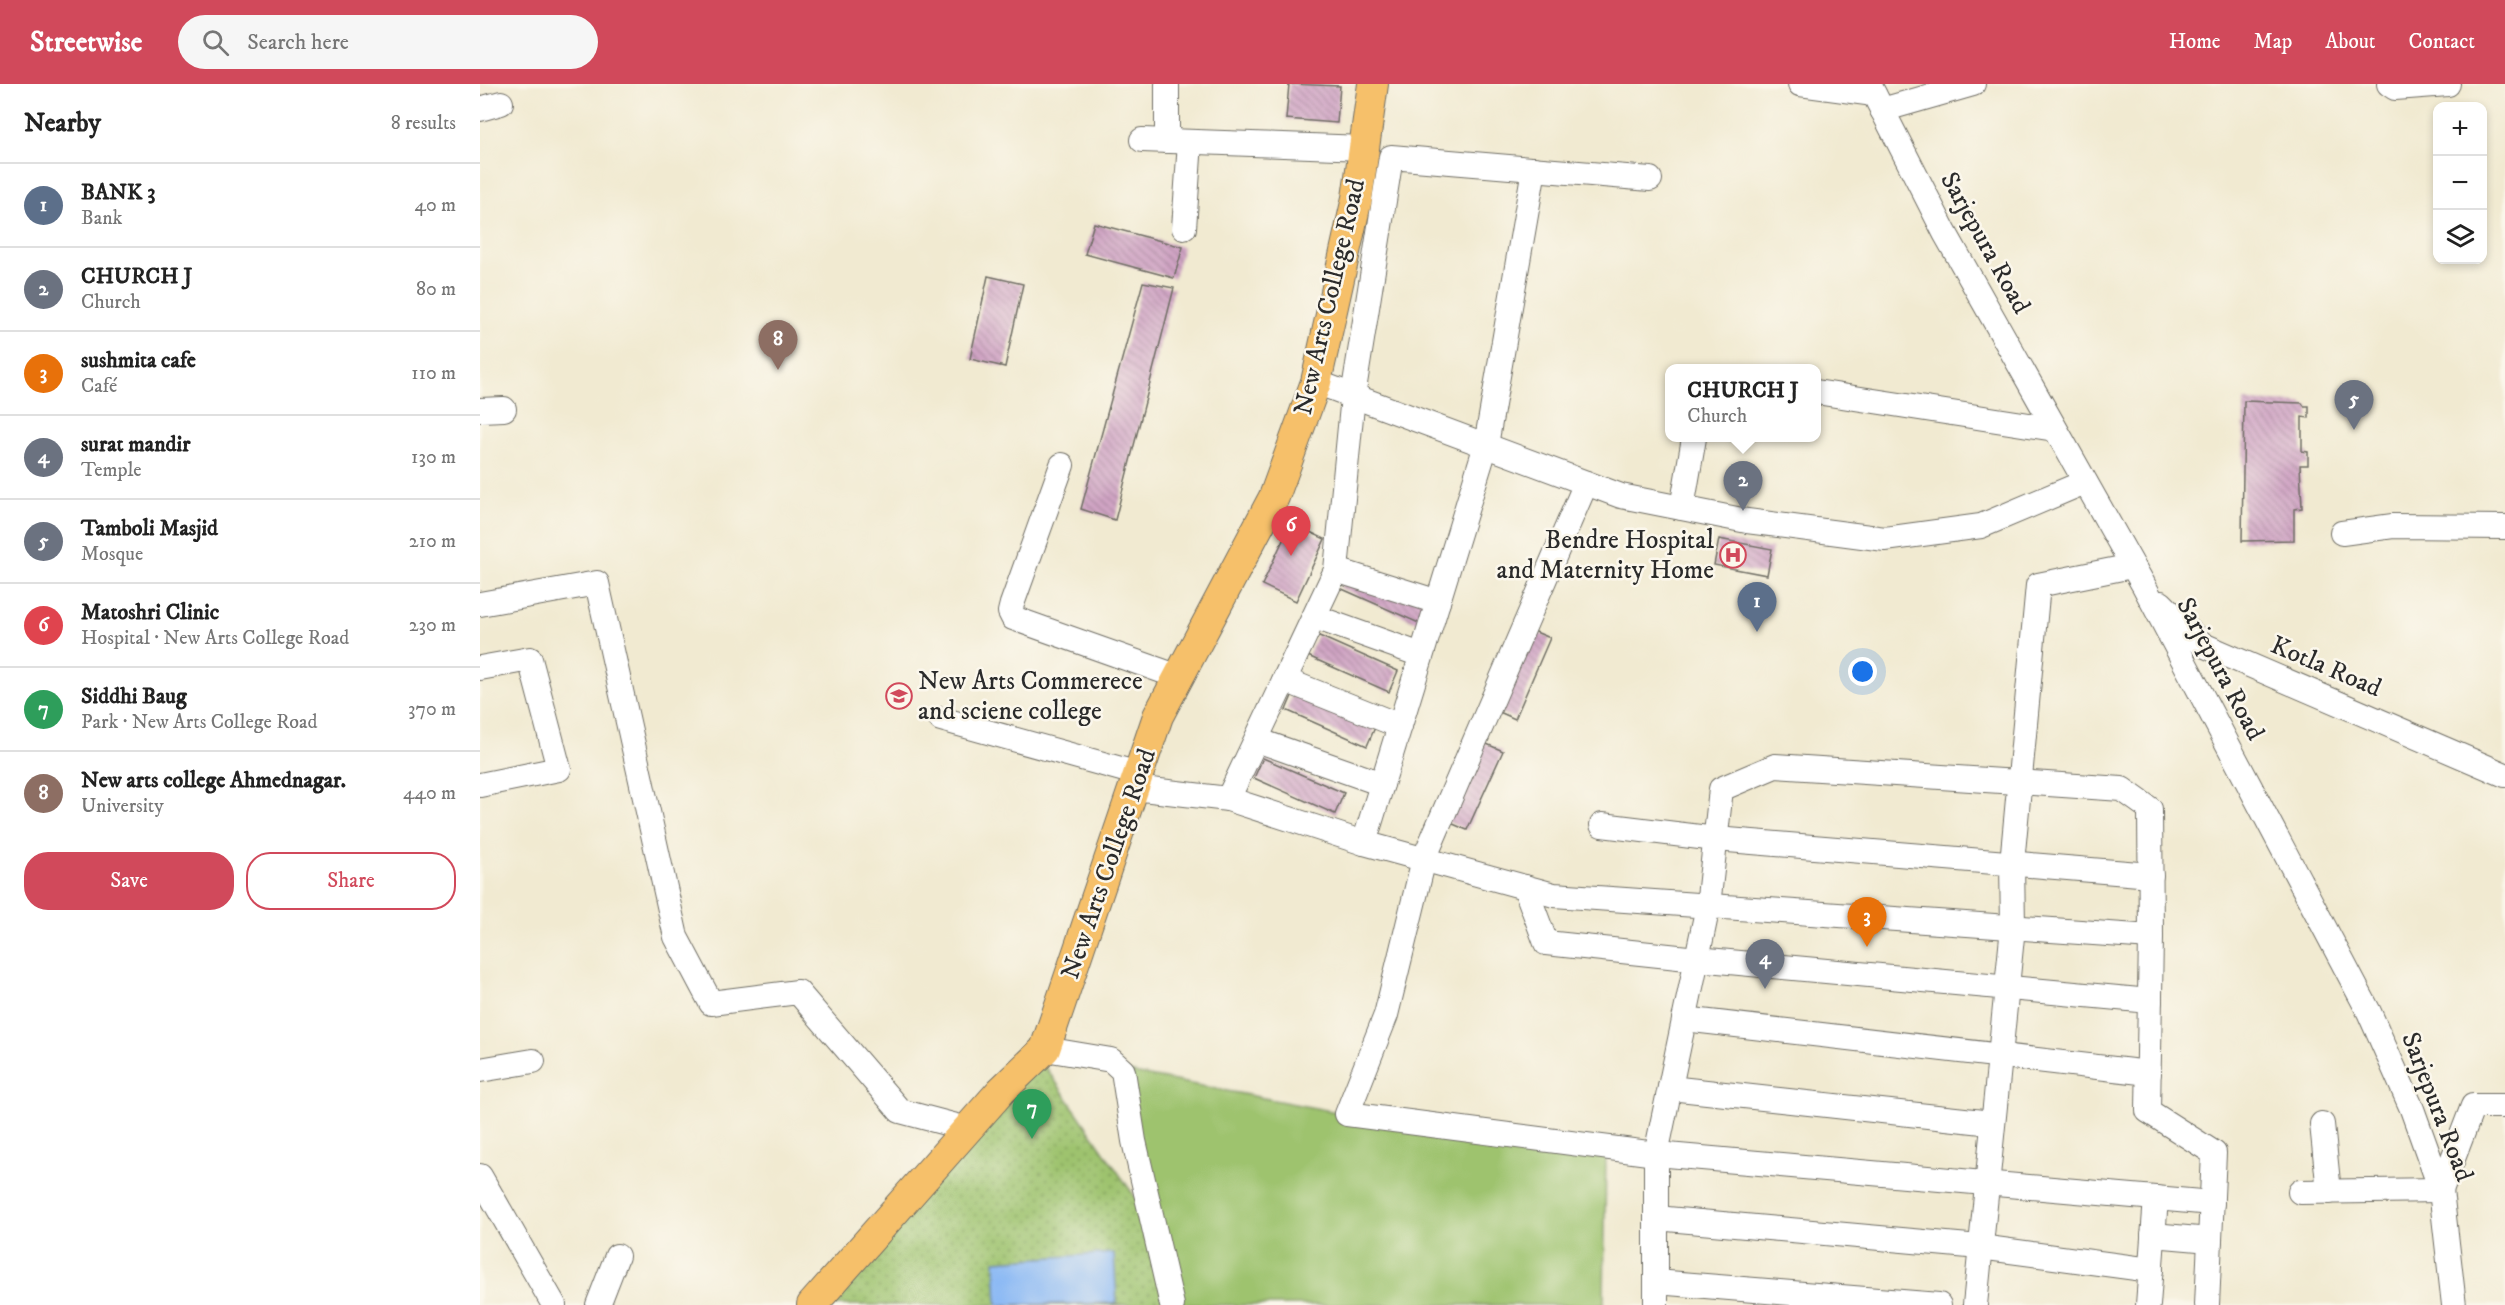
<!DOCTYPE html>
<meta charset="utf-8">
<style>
body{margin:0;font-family:"IM FELL DW Pica",serif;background:#f6f6f6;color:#222}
.controls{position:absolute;right:18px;top:18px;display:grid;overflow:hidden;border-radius:12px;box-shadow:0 3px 9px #0003}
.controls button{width:54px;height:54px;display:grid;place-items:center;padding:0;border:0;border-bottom:2px solid #e0e0e0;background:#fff;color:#222;font:30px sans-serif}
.you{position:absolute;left:1383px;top:588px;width:21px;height:21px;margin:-15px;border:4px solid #fff;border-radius:50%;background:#1a73e8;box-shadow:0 0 0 9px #1a73e833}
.badge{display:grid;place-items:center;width:39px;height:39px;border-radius:50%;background:#d1495b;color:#fff;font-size:20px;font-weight:700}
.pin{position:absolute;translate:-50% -50px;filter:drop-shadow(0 2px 3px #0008)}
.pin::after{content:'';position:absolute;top:32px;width:21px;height:18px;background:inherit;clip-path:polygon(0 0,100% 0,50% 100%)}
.popup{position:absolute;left:1185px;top:280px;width:156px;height:78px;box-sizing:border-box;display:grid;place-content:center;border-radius:12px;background:#fff;filter:drop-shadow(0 2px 4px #0005);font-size:20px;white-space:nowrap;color:#767676}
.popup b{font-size:22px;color:#222}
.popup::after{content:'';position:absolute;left:50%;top:100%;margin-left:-12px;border:12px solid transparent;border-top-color:#fff}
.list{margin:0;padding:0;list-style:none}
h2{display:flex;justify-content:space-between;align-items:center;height:78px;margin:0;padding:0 24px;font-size:26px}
h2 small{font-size:20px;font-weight:400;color:#767676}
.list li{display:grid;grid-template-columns:39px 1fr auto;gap:18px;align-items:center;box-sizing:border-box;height:84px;padding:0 24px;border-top:2px solid #e0e0e0}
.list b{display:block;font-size:22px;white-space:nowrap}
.list p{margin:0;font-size:20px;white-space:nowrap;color:#767676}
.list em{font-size:20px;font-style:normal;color:#767676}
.actions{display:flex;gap:12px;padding:18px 24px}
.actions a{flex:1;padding:14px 0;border:2px solid #d1495b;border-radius:24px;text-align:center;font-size:21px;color:#d1495b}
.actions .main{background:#d1495b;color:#fff}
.icon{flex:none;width:33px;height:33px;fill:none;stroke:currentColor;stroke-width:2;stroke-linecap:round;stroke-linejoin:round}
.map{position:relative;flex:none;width:2025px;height:1221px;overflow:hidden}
header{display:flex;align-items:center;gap:36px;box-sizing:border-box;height:84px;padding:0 30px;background:#d1495b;color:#fff}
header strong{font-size:28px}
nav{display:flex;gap:33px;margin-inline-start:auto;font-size:21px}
.search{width:420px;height:54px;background:#f6f6f6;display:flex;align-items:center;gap:15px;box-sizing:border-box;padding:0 21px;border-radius:33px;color:#767676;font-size:22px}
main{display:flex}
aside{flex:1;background:#fff}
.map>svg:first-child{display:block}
.grass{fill:#9ec36e;stroke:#64774c;stroke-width:1.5}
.park{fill:url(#park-dots);stroke:#64774c;stroke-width:1.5}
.water{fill:#89b8f4;stroke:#5a7290;stroke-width:1.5}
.building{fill:url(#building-back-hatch)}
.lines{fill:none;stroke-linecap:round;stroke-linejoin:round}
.minor-casing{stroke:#706e65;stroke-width:26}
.major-casing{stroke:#706e65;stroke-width:32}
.minor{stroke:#fff;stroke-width:24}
.major{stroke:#f6c06b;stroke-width:30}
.labels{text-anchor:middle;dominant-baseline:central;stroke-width:5;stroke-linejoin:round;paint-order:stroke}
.street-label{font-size:26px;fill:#2b2b2b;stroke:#fbf7ec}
.poi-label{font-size:26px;fill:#2b2b2b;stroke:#fbf7ec;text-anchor:end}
</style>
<header>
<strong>Streetwise</strong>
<div class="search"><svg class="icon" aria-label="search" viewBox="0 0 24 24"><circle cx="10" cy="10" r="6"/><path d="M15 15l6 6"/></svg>Search here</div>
<nav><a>Home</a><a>Map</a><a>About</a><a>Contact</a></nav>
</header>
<main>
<aside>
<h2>Nearby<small>8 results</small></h2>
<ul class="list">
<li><span class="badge" style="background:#5c6f8a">1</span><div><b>BANK 3</b><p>Bank</p></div><em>40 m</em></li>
<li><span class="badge" style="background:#6b7280">2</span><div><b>CHURCH J</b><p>Church</p></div><em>80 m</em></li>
<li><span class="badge" style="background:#e8710a">3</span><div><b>sushmita cafe</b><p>Café</p></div><em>110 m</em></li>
<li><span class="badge" style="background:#6b7280">4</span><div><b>surat mandir</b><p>Temple</p></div><em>130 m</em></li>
<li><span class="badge" style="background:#6b7280">5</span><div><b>Tamboli Masjid</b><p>Mosque</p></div><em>210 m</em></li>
<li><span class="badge" style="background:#e0444e">6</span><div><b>Matoshri Clinic</b><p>Hospital · New Arts College Road</p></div><em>230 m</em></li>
<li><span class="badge" style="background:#2e9e5b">7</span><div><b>Siddhi Baug</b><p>Park · New Arts College Road</p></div><em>370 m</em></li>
<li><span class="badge" style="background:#8d6e63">8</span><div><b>New arts college Ahmednagar.</b><p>University</p></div><em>440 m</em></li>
</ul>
<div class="actions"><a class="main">Save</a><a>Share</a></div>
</aside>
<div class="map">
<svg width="2025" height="1221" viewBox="0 0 2025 1221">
<defs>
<pattern id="park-dots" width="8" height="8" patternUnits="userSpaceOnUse" patternTransform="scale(1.5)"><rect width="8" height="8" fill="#9ec36e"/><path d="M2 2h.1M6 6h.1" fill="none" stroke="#819f5b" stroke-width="1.8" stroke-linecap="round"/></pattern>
<pattern id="building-back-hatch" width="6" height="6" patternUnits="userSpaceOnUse" patternTransform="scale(1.5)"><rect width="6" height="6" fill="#d0a4c4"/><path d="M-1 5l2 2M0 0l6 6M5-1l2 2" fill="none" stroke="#a9869f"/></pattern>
</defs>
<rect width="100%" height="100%" fill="#fbf7ec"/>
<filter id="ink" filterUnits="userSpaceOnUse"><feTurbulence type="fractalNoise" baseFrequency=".0167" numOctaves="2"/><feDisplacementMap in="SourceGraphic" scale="12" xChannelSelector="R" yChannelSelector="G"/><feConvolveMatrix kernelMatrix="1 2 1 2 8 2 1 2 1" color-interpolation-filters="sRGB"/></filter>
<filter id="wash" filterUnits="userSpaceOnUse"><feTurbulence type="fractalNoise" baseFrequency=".008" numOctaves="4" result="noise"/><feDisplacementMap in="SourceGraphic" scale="24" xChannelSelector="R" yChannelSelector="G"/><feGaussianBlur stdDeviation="1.35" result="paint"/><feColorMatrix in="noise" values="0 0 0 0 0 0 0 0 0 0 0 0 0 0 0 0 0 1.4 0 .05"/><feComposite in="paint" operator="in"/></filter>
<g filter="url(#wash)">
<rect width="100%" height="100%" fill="#f1ead1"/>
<polygon class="grass" points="643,987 867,1030 1126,1064 1124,1221 693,1221"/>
<polygon class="park" points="558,972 673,1139 686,1221 347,1221"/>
<polygon class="water" points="634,1169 637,1219 517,1221 515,1177"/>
<g id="blocks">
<g class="building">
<polygon points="809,0 860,2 857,39 806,35"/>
<polygon points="614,139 703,163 694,194 605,170"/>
<polygon points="508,192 543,200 525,283 490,275"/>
<polygon points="663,198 694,204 635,436 601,425"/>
<polygon points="1764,317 1822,319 1824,322 1829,322 1829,334 1822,333 1822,367 1828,368 1828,381 1820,381 1822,424 1814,425 1814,456 1762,457"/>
<polygon points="811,439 845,455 816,517 782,501"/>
<polygon points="1239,455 1292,465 1287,491 1234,481"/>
<polygon points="869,483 951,519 941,540 860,504"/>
<polygon points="1051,546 1070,554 1035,635 1015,626"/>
<polygon points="837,551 918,587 909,608 828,572"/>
<polygon points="815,605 896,641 887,662 806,626"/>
<polygon points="1002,658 1023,667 987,746 966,737"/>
<polygon points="783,674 864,709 855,730 774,694"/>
</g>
</g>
</g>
<g filter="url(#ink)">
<use href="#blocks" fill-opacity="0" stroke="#706e65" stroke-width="1.5"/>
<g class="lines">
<g class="minor-casing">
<g id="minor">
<polyline points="1320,0 1394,10"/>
<polyline points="1389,0 1465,149 1663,500 1889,928 1932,1025 1961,1106 1974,1221"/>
<polyline points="1909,0 1915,4 1968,0"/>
<polyline points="0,25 21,19"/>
<polyline points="1402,26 1493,0"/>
<polyline points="662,56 884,64"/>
<polyline points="687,57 687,0"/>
<polyline points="704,144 710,58"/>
<polyline points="836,298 1141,412 1267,437 1405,455 1501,442 1605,398"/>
<polyline points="1336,308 1575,345"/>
<polyline points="0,326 24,325"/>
<polyline points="582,381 532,520 530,528 533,534 699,593"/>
<polyline points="1106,399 944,775 906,931 867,1030 1176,1070 1732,1119"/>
<polyline points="1202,424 1214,354"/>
<polyline points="1862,449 1913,442 2025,443"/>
<polyline points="856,486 958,518"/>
<polyline points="1681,519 1723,561 2025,691"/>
<polyline points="0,520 117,499 196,853 231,919 318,908 420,1027 488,1045"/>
<polyline points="835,533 941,571"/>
<polyline points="0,584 50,575 79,685 0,701"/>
<polyline points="805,596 920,642"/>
<polyline points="461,635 659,690"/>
<polyline points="777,656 902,700"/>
<polyline points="654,704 748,715 884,759 1074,811 1671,853 1670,725 1642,705 1295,682 1241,705 1228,822 1176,1070 1176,1221"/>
<polyline points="748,715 856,486 873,312 911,73 1170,95"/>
<polyline points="1122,741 1236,755 1671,791"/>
<polyline points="884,759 1006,361 1054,85"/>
<polyline points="1045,803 1066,859 1217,875 1670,917"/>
<polyline points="1671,853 1668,1027 1734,1069 1727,1221"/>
<polyline points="1204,935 1669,989"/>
<polyline points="565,965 631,976 643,987 654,1057 692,1221"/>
<polyline points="0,986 53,977"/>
<polyline points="1190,1004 1512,1039"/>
<polyline points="1842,1040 1849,1108"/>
<polyline points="0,1092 74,1221"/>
<polyline points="1820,1108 1961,1106 1993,1022 2025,1022"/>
<polyline points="1176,1134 1500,1163 1671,1186"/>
<polyline points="1673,1151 1730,1156"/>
<polyline points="1176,1198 1459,1221"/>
<polyline points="118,1221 137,1172"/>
<polyline points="1495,1221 1533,843 1532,779 1558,501 1652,482"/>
<polyline points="1668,1221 1676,1114"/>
</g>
</g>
<g class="major-casing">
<polyline id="major" points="332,1221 521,1007 565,965 678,632 794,413 836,298 877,114 893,0"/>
</g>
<use href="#minor" class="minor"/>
<use href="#major" class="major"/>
</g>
</g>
<defs>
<g id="hospital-ring" transform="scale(1.35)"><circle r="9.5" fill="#fbf7ec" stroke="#d1495b" stroke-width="1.5"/><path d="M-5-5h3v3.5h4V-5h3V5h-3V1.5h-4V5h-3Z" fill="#d1495b"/></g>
<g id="university-ring" transform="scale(1.35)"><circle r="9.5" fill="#fbf7ec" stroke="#d1495b" stroke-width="1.5"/><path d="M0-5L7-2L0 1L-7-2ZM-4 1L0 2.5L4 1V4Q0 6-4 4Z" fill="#d1495b"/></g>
</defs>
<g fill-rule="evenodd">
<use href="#hospital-ring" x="1253" y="471"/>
<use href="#university-ring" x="419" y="612"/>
</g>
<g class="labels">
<g class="street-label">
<text transform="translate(1505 159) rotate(61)">Sarjepura Road</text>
<text transform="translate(850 213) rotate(-77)">New Arts College Road</text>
<text transform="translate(1846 583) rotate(23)">Kotla Road</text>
<text transform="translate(1740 585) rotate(62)">Sarjepura Road</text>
<text transform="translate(629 780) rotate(-71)">New Arts College Road</text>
<text transform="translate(1957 1023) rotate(69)">Sarjepura Road</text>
</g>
<g class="poi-label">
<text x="1234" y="456">Bendre Hospital<tspan x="1234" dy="30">and Maternity Home</tspan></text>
<text x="438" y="597" text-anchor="start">New Arts Commerece<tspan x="438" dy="30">and sciene college</tspan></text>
</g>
</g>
</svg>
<div class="controls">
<button>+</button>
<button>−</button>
<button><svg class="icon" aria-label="layers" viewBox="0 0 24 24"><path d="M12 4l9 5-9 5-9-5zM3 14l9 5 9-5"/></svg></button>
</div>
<div class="you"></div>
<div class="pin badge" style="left:1277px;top:548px;background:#5c6f8a">1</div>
<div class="pin badge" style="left:1263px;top:427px;background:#6b7280">2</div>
<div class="popup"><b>CHURCH J</b>Church</div>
<div class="pin badge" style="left:1387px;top:863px;background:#e8710a">3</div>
<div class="pin badge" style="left:1285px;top:905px;background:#6b7280">4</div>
<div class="pin badge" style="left:1874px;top:346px;background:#6b7280">5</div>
<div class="pin badge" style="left:811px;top:472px;background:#e0444e">6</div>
<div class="pin badge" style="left:552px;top:1055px;background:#2e9e5b">7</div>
<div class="pin badge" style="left:298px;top:286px;background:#8d6e63">8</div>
</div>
</main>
